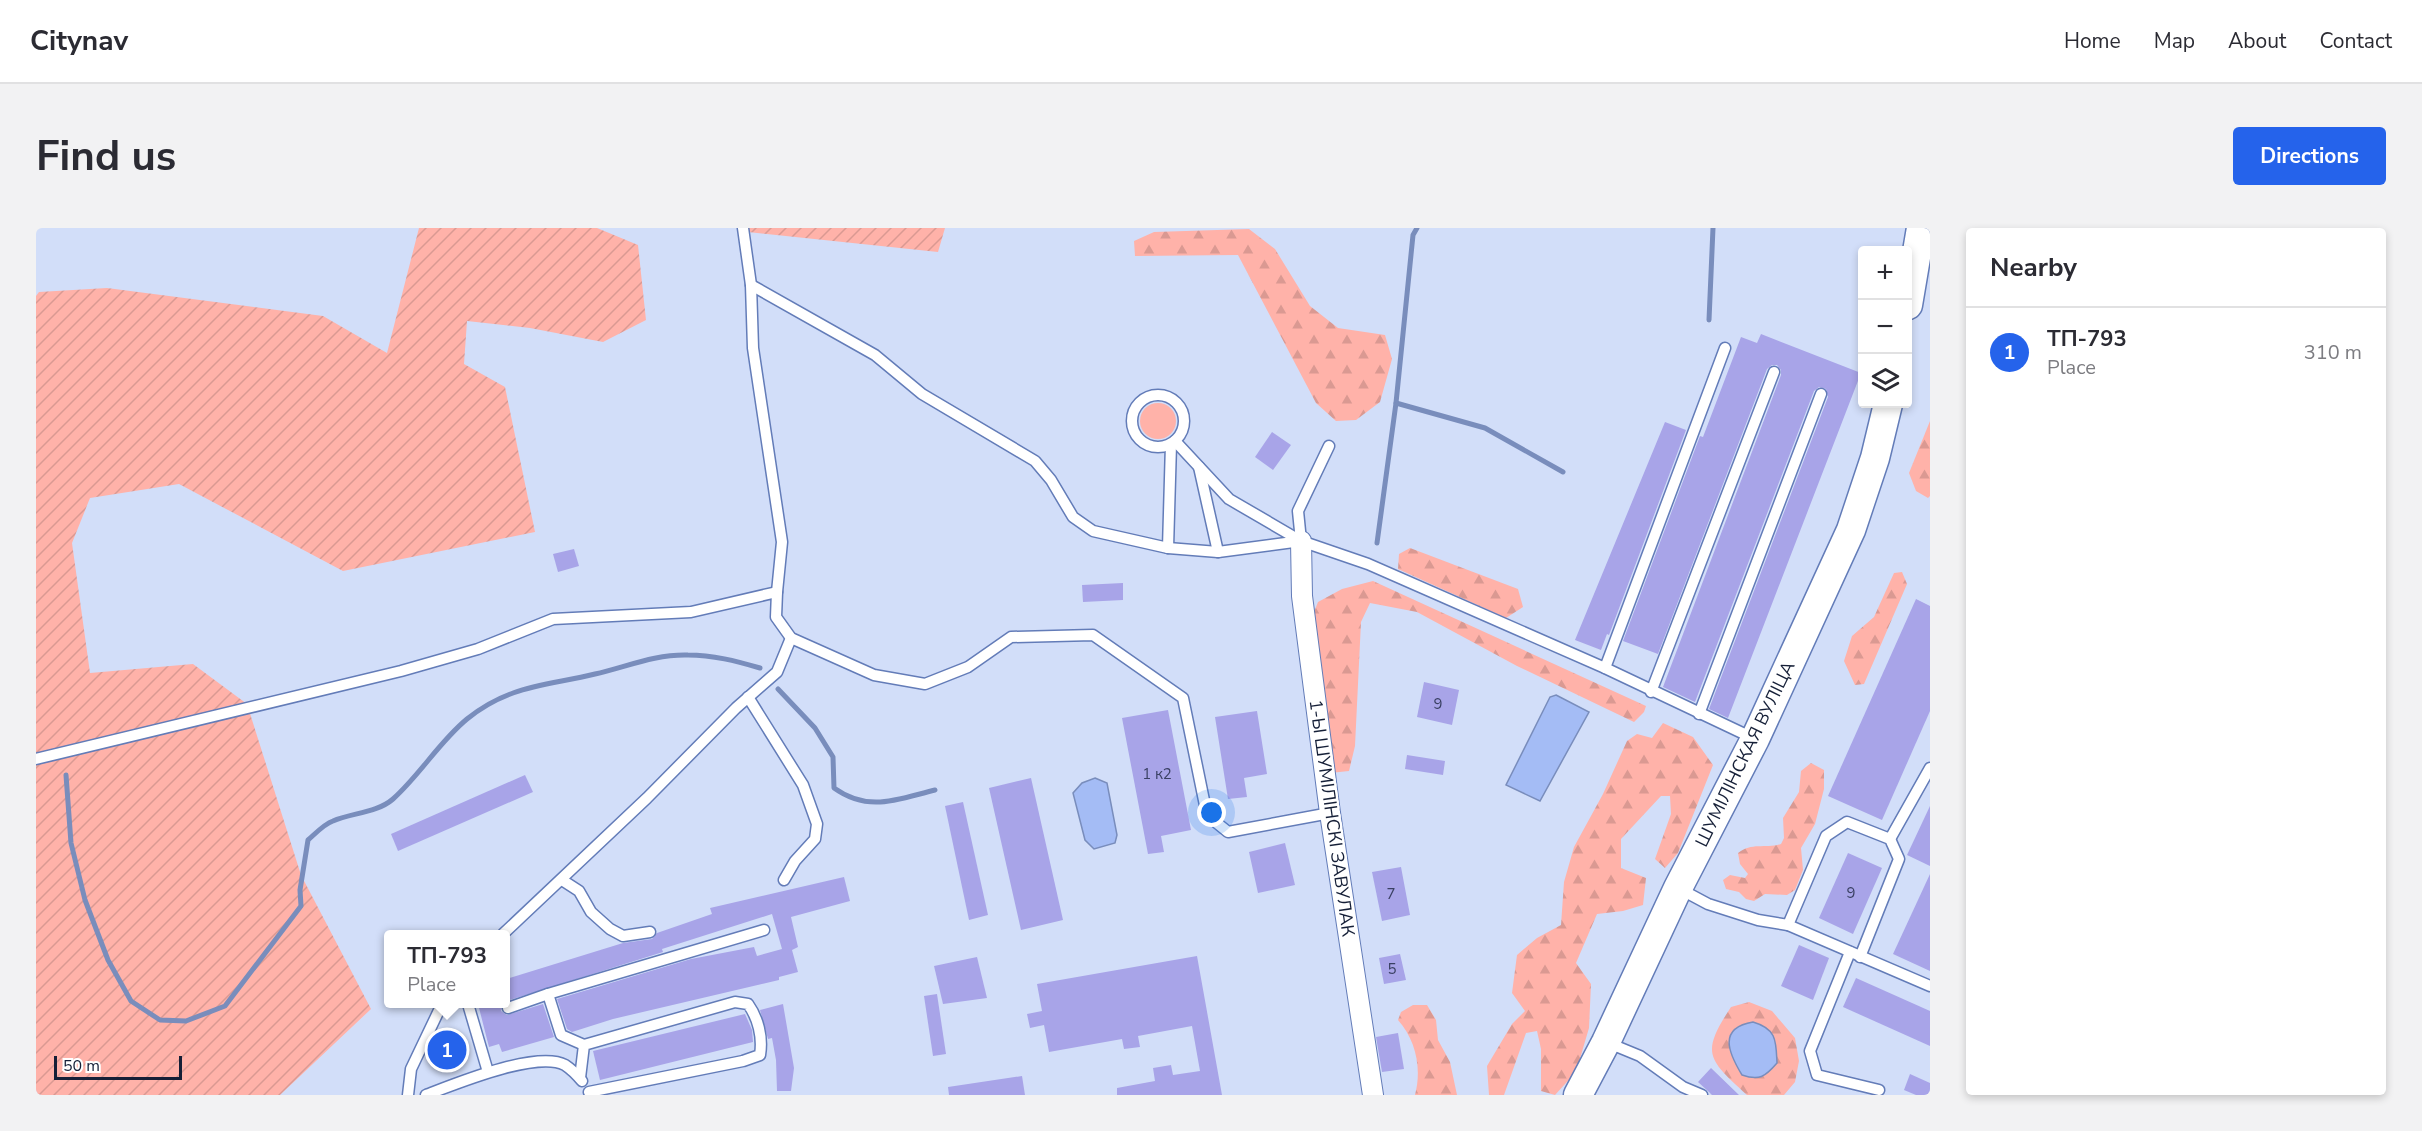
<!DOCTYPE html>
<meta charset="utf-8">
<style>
body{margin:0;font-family:"Nunito Sans",sans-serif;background:#f2f2f3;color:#2b2b33}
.controls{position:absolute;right:18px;top:18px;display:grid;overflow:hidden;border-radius:6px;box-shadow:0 3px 9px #0003}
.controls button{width:54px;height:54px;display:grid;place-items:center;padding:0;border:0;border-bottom:2px solid #e1e1e2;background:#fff;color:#2b2b33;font:30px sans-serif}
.scale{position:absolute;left:18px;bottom:15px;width:128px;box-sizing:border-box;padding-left:6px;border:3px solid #151f37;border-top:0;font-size:16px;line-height:21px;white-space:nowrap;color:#151f37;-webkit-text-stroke:4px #fff;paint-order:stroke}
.you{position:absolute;left:1176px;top:585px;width:21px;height:21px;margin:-15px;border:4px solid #fff;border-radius:50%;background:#1a73e8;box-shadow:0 0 0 9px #1a73e833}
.badge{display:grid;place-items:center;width:39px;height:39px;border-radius:50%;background:#2563eb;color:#fff;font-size:20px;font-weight:700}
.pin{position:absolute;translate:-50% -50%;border:3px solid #fff;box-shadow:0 2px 6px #0006}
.popup{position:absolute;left:348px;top:702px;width:126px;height:78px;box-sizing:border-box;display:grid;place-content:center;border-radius:6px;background:#fff;filter:drop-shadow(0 2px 4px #0005);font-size:20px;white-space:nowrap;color:#7c7c81}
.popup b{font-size:22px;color:#2b2b33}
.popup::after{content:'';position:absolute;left:50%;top:100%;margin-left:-12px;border:12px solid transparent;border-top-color:#fff}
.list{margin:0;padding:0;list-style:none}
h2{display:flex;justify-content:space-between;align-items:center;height:78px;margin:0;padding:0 24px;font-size:26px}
h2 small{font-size:20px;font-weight:400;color:#7c7c81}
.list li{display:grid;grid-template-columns:39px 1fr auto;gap:18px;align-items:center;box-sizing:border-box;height:90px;padding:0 24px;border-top:2px solid #e1e1e2}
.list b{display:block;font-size:22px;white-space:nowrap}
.list p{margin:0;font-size:20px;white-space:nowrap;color:#7c7c81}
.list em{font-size:20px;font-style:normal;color:#7c7c81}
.icon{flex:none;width:33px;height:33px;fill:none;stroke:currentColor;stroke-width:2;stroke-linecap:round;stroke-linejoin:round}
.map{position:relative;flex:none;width:1894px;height:867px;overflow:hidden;border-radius:6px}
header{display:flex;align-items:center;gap:36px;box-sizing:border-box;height:84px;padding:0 30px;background:#fff;border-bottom:2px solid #e1e1e2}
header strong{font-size:28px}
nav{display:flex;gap:33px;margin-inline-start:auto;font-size:21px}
.intro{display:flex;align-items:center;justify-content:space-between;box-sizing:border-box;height:144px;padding:0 36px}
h1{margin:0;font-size:42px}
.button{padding:15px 27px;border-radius:6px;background:#2563eb;color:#fff;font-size:21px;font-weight:700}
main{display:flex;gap:36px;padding:0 36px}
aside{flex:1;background:#fff;border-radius:6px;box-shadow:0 3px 9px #0003}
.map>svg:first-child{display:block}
.grass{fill:#ffb2a9}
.forest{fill:url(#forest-firs)}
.garden{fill:url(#garden-furrows)}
.water{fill:#a4bcf5;stroke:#798dbc;stroke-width:1.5}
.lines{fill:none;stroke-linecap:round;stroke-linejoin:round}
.stream{stroke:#798dbc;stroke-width:5}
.building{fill:#a8a4e8}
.lane-casing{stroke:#637cb8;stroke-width:13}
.street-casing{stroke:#637cb8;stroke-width:22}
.secondary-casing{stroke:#637cb8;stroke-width:31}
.lane{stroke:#fff;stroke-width:10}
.street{stroke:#fff;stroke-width:20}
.secondary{stroke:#fff;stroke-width:28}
.labels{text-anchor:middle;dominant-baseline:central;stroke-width:4.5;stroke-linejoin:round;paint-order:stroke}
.number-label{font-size:15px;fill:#3a4063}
.street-label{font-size:18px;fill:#151f37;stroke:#fff}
</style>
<header>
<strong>Citynav</strong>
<nav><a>Home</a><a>Map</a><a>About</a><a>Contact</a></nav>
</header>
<div class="intro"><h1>Find us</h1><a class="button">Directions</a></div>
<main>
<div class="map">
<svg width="1894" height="867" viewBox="0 0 1894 867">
<defs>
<pattern id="forest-firs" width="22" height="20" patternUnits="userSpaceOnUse" patternTransform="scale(1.5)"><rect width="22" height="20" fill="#ffb2a9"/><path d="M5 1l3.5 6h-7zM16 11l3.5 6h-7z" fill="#da9992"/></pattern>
<pattern id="garden-furrows" width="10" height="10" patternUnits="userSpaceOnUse" patternTransform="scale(1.5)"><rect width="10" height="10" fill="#ffb2a9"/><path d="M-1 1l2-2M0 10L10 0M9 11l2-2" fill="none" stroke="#da9992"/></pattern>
</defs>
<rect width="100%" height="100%" fill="#d2def9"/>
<circle class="grass" cx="1122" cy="193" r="18"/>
<g class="forest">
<polygon points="1213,1 1239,21 1274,78 1302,100 1349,107 1356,131 1344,174 1320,192 1300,193 1280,175 1202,27 1099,28 1098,13 1118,4"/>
<polygon points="1894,193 1894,268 1892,270 1880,263 1873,245"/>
<polygon points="1374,320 1482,361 1487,379 1470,390 1362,341 1363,326"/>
<polygon points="1866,344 1871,356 1828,456 1819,457 1808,433 1816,408 1838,389 1858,345"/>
<polygon points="1337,353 1610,478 1608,484 1598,494 1481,438 1381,384 1334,375 1325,394 1319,518 1313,543 1294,545 1274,394 1282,374 1306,361"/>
<polygon points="1627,495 1657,509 1677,537 1642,625 1629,640 1619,631 1635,586 1634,568 1625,568 1585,611 1585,640 1610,650 1607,677 1587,683 1561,686 1540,735 1555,756 1553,800 1540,844 1519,867 1505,863 1505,821 1501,803 1490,805 1468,867 1453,867 1451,838 1476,796 1489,783 1476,765 1481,727 1501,710 1525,697 1528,654 1538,619 1567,566 1591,513 1601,506 1616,510"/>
<path d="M 1775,535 L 1788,542 L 1788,561 L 1779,596 L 1765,620 L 1767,642 L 1759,662 L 1751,667 L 1729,666 L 1718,673 L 1710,671 L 1703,664 L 1690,661 L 1687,652 L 1694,647 L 1709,650 L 1712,646 L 1704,636 L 1702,625 C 1716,614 1729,621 1745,616 L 1748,610 L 1747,590 L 1763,564 L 1765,543 Z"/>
<path d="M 1713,774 L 1736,783 L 1759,810 L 1763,833 L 1759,854 L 1748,867 L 1711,867 C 1672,831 1664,826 1695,779 Z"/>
<path d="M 1377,777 L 1391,777 L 1400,792 L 1402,812 L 1414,834 L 1421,867 L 1379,867 C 1386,841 1380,812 1362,792 L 1365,784 Z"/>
</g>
<g class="garden">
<polygon points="383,0 561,0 602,17 610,92 567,114 494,100 431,93 428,136 469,159 499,304 307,343 143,256 54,270 36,315 54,445 157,436 211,476 265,647 335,781 244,867 0,867 0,68 3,64 71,60 287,88 351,125"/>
<polygon points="712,0 909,0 902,24 712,4"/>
</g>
<g class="water">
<polygon points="1520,467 1553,484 1504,573 1470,557 1514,469"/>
<polygon points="1059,550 1071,555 1081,607 1079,615 1058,621 1049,612 1037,565 1046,555"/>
<path d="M 1717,794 C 1741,801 1740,813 1741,835 C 1729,849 1723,853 1706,847 C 1692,824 1682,800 1717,794 Z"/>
</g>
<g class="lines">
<g class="stream">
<polyline points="1673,92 1677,0"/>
<polyline points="1360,175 1449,200 1527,244"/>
<polyline points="1341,315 1360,175 1377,7 1381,0"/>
<path d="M 742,461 L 779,500 L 797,529 L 798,560 C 833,585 862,571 899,562"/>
<path d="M 30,547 L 35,615 L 49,672 L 72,732 L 95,773 L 124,792 L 150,793 L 189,778 L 265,678 L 264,662 L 272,612 C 279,606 288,596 297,593 C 315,585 341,585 357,571 C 384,547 403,514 431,491 C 473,457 510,458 559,446 C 590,439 619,426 652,427 C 677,427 700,433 724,440"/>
</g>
</g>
<g class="building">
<polygon points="1725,106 1825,145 1692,490 1673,481 1792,169 1790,161 1783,159 1778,163 1659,474 1627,459 1745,147 1745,142 1741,137 1736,137 1731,141 1622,426 1587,413 1664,208 1667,209 1705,109 1721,115"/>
<polygon points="1629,194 1650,202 1573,407 1571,406 1565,422 1539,412"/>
<polygon points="1236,204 1255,217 1237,242 1219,229"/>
<polygon points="538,321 543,338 522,344 517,326"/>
<polygon points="1087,355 1087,372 1047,374 1046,357"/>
<polygon points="1880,371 1894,378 1894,483 1846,592 1792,568"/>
<polygon points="1388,454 1423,462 1416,497 1381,489"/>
<polygon points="1132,482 1155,602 1125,608 1128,624 1112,626 1086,490"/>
<polygon points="1221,483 1231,546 1208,550 1211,569 1192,571 1179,489"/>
<polygon points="1371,527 1409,533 1407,547 1369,541"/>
<polygon points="489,547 497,564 362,623 355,606"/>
<polygon points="995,550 1027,692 985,702 953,560"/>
<polygon points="927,574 952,687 933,692 909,578"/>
<polygon points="1894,578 1894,638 1871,627"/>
<polygon points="1249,615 1259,657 1222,665 1213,624"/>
<polygon points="1812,625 1846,640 1817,706 1783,690"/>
<polygon points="1365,639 1374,687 1346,693 1336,644"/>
<polygon points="1894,646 1894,743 1857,726"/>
<polygon points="808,649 814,673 755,689 762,719 756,722 762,744 743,749 743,752 577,791 536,804 531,801 521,771 655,731 718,719 721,728 746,721 736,686 626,721 627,724 470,773 470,751 587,715 616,711 621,705 676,686 674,680"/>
<polygon points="1763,717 1793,730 1777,772 1745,758"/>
<polygon points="1364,726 1370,752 1348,756 1343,730"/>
<polygon points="1161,728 1186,867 1081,867 1081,860 1119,853 1117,840 1135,837 1137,847 1164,843 1156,798 1102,808 1104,819 1088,821 1086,811 1013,824 1008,797 994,800 991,786 1006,783 1001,756"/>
<polygon points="941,729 951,770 907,776 898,738"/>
<polygon points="1820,750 1894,783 1894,818 1807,779"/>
<polygon points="901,766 910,826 897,828 888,768"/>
<polygon points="442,776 466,776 465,783 471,787 507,776 518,809 466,824 463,816 453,819"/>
<polygon points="747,776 758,840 755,863 741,863 740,832 736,810 732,811 724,782"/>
<polygon points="709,786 716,802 717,814 564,852 557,823"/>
<polygon points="1362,805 1368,841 1346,844 1340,809"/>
<polygon points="422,812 425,828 401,833 397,817"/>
<polygon points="1675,840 1703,867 1676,867 1673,864 1662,854"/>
<polygon points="1874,846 1894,855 1894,867 1880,867 1868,862"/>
<polygon points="986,848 989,867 913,867 912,859"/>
</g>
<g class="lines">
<g class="lane-casing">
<g id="lane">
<polyline points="707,0 715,57 717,120 746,314 741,364"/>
<polyline points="715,57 839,127 886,166 999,233 1015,252 1037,289 1057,303 1132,320 1182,324 1265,313"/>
<circle cx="1122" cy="193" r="26"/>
<polyline points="1139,213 1193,271 1265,313 1332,336 1569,440 1719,511"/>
<polyline points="1163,239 1182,324"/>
<polyline points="1265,313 1262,283 1293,218"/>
<polyline points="1132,320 1135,216"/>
<polyline points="1569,440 1689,120"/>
<polyline points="1615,464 1738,144"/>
<polyline points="712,469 767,557 781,596 779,611 759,633 748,652"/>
<polyline points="1663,486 1785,166"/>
<polyline points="0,531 365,443 442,421 517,391 655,384 741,364 740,389 755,410 838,447 889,456 932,439 975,409 1057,407 1147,470 1171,587 1192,604 1294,585"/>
<polyline points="1854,611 1894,540"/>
<polyline points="526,652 543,663 555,684 574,701 587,708 614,704"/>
<polyline points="1642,660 1672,676 1722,692 1752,697 1894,758"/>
<polyline points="1752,697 1790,608 1811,594 1854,611 1863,631 1824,729"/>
<polyline points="467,706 611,570 700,480 741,444 755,410"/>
<polyline points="1814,724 1774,823 1781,847 1843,862"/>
<polyline points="512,766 525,807 548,817"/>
<polyline points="432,776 452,844"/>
<polyline points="472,780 512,766 728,702"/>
<polyline points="1570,814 1604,828 1647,859 1666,867"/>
<path d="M 544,850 L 548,817 L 699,774 L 712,776 C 722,790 727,809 724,827 L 707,833 L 553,864"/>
<polyline points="372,867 375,841 406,776"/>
<path d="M 390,867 C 419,856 501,822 529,837 C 535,841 542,848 546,853"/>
</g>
</g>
<g class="street-casing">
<polyline id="street" points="1265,313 1266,368 1294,585 1337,867"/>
</g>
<g class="secondary-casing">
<g id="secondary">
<polyline points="1872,77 1885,0"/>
<polyline points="1542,867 1570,814 1642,660 1719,511 1815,302 1839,230 1852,176"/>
</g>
</g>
<use href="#lane" class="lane"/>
<use href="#street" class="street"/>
<use href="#secondary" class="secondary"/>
</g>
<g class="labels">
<g class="number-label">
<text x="1402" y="476">9</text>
<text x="1121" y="546">1 к2</text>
<text x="1815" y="665">9</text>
<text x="1355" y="666">7</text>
<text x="1356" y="741">5</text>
</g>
<g class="street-label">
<text transform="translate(1709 526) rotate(-64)">ШУМІЛІНСКАЯ ВУЛІЦА</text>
<text transform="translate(1296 590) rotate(82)">1-Ы ШУМІЛІНСКІ ЗАВУЛАК</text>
</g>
</g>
</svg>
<div class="controls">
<button>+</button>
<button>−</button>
<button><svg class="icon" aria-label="layers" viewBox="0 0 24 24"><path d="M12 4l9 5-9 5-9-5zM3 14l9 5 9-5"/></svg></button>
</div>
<div class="scale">50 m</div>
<div class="you"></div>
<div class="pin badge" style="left:411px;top:822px">1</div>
<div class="popup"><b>ТП-793</b>Place</div>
</div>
<aside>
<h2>Nearby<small></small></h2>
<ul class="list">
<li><span class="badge">1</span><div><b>ТП-793</b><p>Place</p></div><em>310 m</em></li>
</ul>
</aside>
</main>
